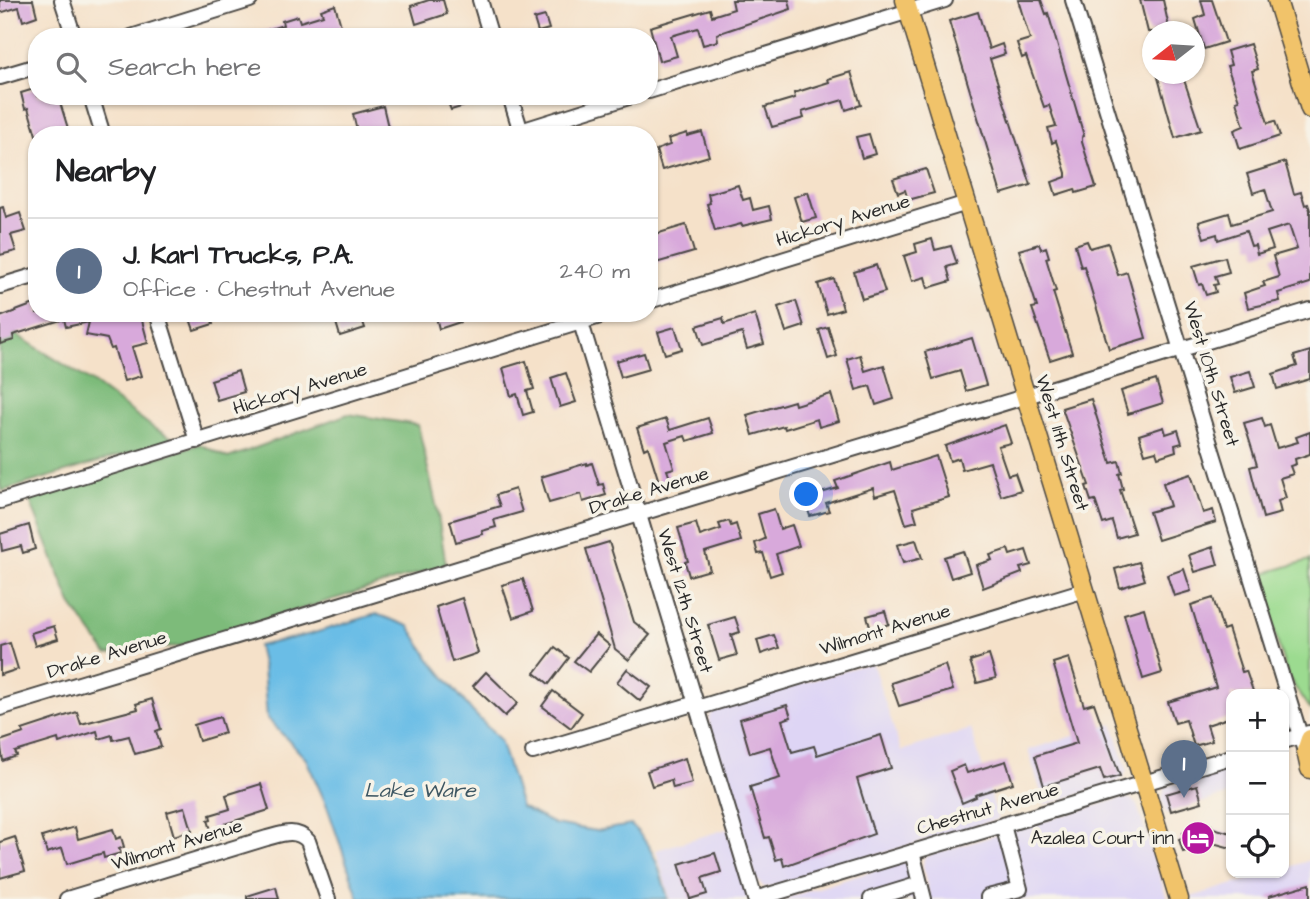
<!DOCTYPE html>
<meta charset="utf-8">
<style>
body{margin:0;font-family:"Architects Daughter",sans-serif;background:#f2f2f2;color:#202124}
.controls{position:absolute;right:21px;bottom:21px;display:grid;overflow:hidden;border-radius:14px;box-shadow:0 2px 5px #0004}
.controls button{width:63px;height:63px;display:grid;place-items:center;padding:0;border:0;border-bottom:2px solid #e0e0e0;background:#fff;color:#202124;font:35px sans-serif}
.compass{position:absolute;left:1142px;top:21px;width:63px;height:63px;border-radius:50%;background:#fff;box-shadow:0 2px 5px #0004;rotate:253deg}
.you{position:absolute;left:807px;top:495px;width:24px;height:24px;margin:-18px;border:5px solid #fff;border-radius:50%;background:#1a73e8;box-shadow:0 0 0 10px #1a73e833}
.badge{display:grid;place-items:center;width:46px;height:46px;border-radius:50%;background:#d93025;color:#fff;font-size:23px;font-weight:700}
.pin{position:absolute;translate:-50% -58px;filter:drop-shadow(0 2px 4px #0008)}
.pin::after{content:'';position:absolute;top:37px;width:24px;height:21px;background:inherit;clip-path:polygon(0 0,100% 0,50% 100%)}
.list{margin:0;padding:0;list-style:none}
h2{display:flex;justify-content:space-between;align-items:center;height:91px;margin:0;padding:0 28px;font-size:30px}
h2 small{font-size:23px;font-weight:400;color:#757577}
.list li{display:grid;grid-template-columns:46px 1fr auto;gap:21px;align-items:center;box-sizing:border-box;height:105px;padding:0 28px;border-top:2px solid #e0e0e0}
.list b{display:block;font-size:26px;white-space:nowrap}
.list p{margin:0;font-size:23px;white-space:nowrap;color:#757577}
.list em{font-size:23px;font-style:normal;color:#757577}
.icon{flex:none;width:38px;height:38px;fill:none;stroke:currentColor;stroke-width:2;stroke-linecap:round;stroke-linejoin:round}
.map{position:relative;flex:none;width:1310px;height:899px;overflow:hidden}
.search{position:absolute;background:#fff;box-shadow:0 2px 5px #0004;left:28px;top:28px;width:630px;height:77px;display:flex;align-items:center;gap:18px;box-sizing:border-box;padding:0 24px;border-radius:28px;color:#757577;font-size:26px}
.panel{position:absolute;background:#fff;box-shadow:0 2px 5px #0004;left:28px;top:126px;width:630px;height:196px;border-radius:28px}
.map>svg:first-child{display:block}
.built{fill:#ded5f5}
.green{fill:#9cdb90;stroke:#64835e;stroke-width:2}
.forest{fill:#7dbb7a;stroke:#547352;stroke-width:2}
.water{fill:#6abde6;stroke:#4a7488;stroke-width:2}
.building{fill:#d8a9db}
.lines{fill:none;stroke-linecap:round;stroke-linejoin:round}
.minor-casing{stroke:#494643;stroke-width:18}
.major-casing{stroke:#494643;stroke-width:21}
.minor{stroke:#fff;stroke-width:14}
.major{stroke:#f1c36a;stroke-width:18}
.labels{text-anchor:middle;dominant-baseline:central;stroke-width:7;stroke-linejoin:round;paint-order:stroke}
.street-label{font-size:19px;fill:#2b2b2b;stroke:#f7f3e8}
.poi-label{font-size:19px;fill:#2b2b2b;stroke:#f7f3e8;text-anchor:end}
.water-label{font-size:21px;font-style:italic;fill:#3e5763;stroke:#f7f3e8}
</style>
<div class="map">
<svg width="1310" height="899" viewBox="0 0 1310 899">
<rect width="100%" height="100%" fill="#f7f3e8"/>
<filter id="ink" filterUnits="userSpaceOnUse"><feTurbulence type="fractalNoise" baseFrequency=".0143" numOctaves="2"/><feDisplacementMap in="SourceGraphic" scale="14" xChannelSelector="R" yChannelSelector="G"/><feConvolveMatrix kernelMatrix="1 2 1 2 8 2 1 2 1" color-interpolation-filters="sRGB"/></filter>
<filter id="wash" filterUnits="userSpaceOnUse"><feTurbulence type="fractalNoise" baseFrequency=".00686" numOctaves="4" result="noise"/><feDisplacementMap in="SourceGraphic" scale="28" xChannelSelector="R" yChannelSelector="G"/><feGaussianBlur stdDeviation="1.57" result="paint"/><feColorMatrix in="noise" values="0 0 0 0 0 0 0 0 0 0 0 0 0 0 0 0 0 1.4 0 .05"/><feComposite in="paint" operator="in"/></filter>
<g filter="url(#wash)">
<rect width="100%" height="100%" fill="#f5e1c9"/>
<g class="built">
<polygon points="872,662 901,751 971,729 998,819 770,887 764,887 756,879 709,721 710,716 715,710"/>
<polygon points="1113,724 1127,769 1124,777 1118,782 1045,805 1028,750"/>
<polygon points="1229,767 1231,776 1231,794 1166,813 1162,799 1165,787"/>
<polygon points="1122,798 1131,799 1137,805 1167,899 930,899 923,866 924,858 929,855"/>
<polygon points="727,829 749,899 670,899 656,850"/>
<polygon points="1310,860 1310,899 1192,899 1191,897 1271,873 1284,873 1284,869"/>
<polygon points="906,861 916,899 782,899"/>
</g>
<polygon class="green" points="1310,560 1310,710 1287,675 1258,575"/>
<g class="forest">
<polygon points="0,331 15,334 92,382 155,429 175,439 2,491 0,485"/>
<polygon points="348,414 418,425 437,509 446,565 180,646 107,654 71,604 28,496 200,444 228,458"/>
</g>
<path class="water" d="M 376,614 L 409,626 L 429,658 L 472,711 L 500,740 L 521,807 L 554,824 L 596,831 L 631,825 C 654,846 660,870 668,899 L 359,899 L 327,806 L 306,759 L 267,718 L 263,668 L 258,646 L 311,634 Z"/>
<g id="blocks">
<g class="building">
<polygon points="0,0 33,0 37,16 23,21 19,7 0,13"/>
<polygon points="429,0 443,0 447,14 416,24 411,6"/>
<polygon points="732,0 789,0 791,9 717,34 718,41 703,45 698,28 671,36 677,56 659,61 650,27 710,9 712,16 734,9"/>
<polygon points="1018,0 1041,0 1046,14 1048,13 1084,136 1082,137 1082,142 1096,187 1076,193 1075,189 1056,195 1052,182 1066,177 1066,173 1056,141 1052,143 1048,128 1056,126 1049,105 1044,107 1026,56 1022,58 1017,43 1030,39"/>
<polygon points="1140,0 1163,0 1170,32 1148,32"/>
<polygon points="1201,0 1212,0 1226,42 1204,49 1195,19 1205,15"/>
<polygon points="335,5 342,29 317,37 254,37 254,34 283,25 282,21 298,16 300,22 323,15 321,10"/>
<polygon points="978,12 989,49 1002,44 1005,54 990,59 1031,185 1001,194 949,21"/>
<polygon points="545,16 549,29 538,32 534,19"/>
<polygon points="1250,44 1258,69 1252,71 1268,123 1275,121 1280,136 1240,149 1234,130 1244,126 1236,101 1239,100 1227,66 1231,65 1227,51"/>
<polygon points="851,72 861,105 846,110 843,100 802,112 804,118 772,127 765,107 795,98 794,93 829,82 828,79"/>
<polygon points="1157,74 1182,74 1201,130 1175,138"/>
<polygon points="37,88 37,96 58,96 70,135 36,135 28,108 25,109 21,93"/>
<polygon points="452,96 488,96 488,99 451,110 447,100 453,99"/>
<polygon points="383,106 388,127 358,135 353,114"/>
<polygon points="702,132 709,156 662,170 656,150 670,145 668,139 687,133 687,136"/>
<polygon points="869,134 875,154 862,158 856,137"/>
<polygon points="1285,162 1294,194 1301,192 1305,205 1308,204 1310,210 1310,283 1278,293 1280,301 1248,308 1244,293 1265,286 1263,282 1279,277 1273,256 1297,249 1289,225 1267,232 1273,249 1257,254 1255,245 1251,246 1246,231 1218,240 1217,234 1204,238 1199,222 1229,213 1232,224 1272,212 1265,189 1253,193 1247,174"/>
<polygon points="926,169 934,193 908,200 905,190 898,193 893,179"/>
<polygon points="738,185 743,200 750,198 753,210 769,206 772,219 742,226 741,224 715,231 707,204 710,203 708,194"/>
<polygon points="808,192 816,218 802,222 794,197"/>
<polygon points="3,207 6,218 20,213 26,231 11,235 16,251 0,255 0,208"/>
<polygon points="686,225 694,252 649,265 649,236"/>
<polygon points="932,239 935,250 951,246 957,264 947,267 951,281 928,288 925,277 912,281 904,256 917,252 915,244"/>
<polygon points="1087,241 1090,248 1108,243 1118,275 1127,272 1146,338 1109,349 1084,266 1081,267 1075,245"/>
<polygon points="1039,244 1041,249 1046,247 1049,257 1046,258 1056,291 1053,292 1072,353 1050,360 1032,308 1037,307 1019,250"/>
<polygon points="1225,257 1229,272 1215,276 1218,284 1214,285 1216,292 1206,295 1202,284 1199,285 1193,266"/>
<polygon points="876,265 885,292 862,299 854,272"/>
<polygon points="834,279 843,309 827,314 818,284"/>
<polygon points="796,301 804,326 786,332 778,307"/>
<polygon points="37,303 37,313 140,313 148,343 132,347 141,376 124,381 114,348 111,349 107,339 86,335 89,322 66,327 64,319 13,335 14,340 0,344 0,317"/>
<polygon points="188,313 210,313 213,324 194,330"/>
<polygon points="343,313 360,313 365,328 340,336 334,316"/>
<polygon points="435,313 457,313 460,322 439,329"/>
<polygon points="755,314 764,344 747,349 742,333 703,345 697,326 723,318 724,324"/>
<polygon points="675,327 682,349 665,354 658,332"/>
<polygon points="828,327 837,356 828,359 819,330"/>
<polygon points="972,338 986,385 966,391 960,371 933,379 925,352"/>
<polygon points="1310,351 1310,379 1277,389 1273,374 1297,366 1294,356"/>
<polygon points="644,353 649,369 621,377 616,361"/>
<polygon points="860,355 865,371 884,365 894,399 876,405 870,386 856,390 847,359"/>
<polygon points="526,361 534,389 527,391 533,412 523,415 517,394 511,396 503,368"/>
<polygon points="238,371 244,392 217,400 211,380"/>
<polygon points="1250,371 1255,387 1235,393 1230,377"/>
<polygon points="566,373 576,402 560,407 551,378"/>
<polygon points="1156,380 1163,403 1128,414 1121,391"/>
<polygon points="831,394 839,421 819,427 817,419 785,429 784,426 753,435 747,415 794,401 795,405"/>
<polygon points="1091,399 1111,463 1119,461 1122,473 1119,474 1123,489 1120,490 1134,533 1117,538 1112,521 1103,524 1095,500 1091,501 1086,486 1089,485 1062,408"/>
<polygon points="708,418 713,433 687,441 685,436 666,442 674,468 667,470 672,484 661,488 648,447 644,449 637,428 666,419 670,430"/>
<polygon points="1262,418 1265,427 1270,425 1277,448 1298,442 1296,437 1310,432 1310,454 1295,459 1296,464 1290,466 1293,474 1280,478 1286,498 1278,501 1281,513 1263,518 1250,467 1257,465 1244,423"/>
<polygon points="1005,425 1011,443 998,446 1008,475 1015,473 1021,490 1001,496 990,462 962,470 959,458 950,461 945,446"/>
<polygon points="1164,427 1166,434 1178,430 1182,443 1175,445 1176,451 1158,457 1156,451 1145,454 1139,435"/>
<polygon points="936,456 949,497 913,508 917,521 906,524 895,490 875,496 873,488 826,503 829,511 810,516 804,498 838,488 835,481 890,462 892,470"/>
<polygon points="587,463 587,465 592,463 599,485 603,484 606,495 583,502 581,494 549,503 541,477"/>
<polygon points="1191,474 1203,513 1213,510 1216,522 1158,540 1149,512 1170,506 1163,483"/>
<polygon points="515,489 522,512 494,520 496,527 482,531 483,534 456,542 450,521 500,506 496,495"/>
<polygon points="774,509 780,529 792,525 799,546 776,554 782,572 770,576 763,553 758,554 755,543 765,539 758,514"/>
<polygon points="729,521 731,526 736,524 741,541 705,552 710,570 689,576 685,562 688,561 678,528 696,523 700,536 721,529 719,524"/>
<polygon points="29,525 35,549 23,553 21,546 2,551 0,534"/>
<polygon points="916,540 922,558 903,563 897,545"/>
<polygon points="609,542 634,622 650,635 629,660 615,649 586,549"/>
<polygon points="1213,547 1218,565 1195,572 1189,555"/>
<polygon points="1008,549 1010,555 1026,550 1031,565 1020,568 1022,573 983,588 976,565 992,560 990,555"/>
<polygon points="963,551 970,572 951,578 944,557"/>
<polygon points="1139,562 1145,580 1120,588 1115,569"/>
<polygon points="1184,569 1191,591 1174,596 1167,575"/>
<polygon points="523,579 533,611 513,618 502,585"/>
<polygon points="462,598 478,653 452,662 436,607"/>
<polygon points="1213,598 1223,630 1228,628 1242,672 1246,671 1254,694 1231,694 1231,717 1207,725 1212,741 1194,746 1186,720 1175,723 1168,702 1216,687 1191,605"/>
<polygon points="1144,608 1162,673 1143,679 1124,614"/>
<polygon points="885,611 889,624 871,630 867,616"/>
<polygon points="735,617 740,632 731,635 737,655 719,660 708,625"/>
<polygon points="54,626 58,639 35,646 31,633"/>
<polygon points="596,634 610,646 589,672 574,661"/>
<polygon points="774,635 779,648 761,654 757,640"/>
<polygon points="10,643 18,669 0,675 0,646"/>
<polygon points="555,647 569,658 549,684 535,673"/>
<polygon points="989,655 996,678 977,683 970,661"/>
<polygon points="1069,658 1084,706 1094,703 1120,776 1104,780 1100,769 1044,786 1035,756 1077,743 1053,663"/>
<polygon points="945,665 953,690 899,706 891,683"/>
<polygon points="627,669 651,687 640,701 617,682"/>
<polygon points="486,672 518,703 505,716 473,686"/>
<polygon points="553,691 582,713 571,728 542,706"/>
<polygon points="152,699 161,729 156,731 161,747 135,754 129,736 113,740 112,735 99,739 97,731 59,743 58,739 15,752 17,756 3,761 0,741 24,733 22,730 77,712 81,724 138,709 136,704"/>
<polygon points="787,705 791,717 782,720 792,752 814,746 817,755 881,735 891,768 857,779 874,834 784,866 782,858 776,860 769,837 765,838 750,787 780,778 770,747 750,753 740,719"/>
<polygon points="220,717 225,733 199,741 194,725"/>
<polygon points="685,758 692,783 673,788 671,780 652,786 647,771"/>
<polygon points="1006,761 1013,783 975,795 976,797 962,803 950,771 964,765 967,773"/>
<polygon points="261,784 269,810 225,824 229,835 214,840 208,820 211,819 210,815 230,809 226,795"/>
<polygon points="1197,785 1202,802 1171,811 1166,794"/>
<polygon points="185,807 192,830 174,836 167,812"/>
<polygon points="1211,825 1213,828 1231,833 1231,848 1213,843 1183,852 1179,839 1184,837 1183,833"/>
<polygon points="75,827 78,839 113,829 116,839 121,837 124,847 119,849 121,853 104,858 103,853 67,864 62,848 47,853 42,837"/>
<polygon points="15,837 25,871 0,878 0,842"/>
<polygon points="715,853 721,872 702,878 707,894 690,899 679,864"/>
<polygon points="1310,884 1310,899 1270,899 1269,896"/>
<polygon points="276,887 279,899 247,899 247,896"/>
</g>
</g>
</g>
<g filter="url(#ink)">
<use href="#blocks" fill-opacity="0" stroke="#494643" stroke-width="2"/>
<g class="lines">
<g class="minor-casing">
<g id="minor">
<polyline points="62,0 74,37"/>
<polyline points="480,0 491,37"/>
<polyline points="1073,0 1307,758"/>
<polyline points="131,37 250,0"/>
<polyline points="0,77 37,66"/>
<polyline points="649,91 945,0"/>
<polyline points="91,96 103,135"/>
<polyline points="510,96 522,135"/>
<polyline points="508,135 632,96"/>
<polyline points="0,286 37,275"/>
<polyline points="649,301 967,203"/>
<polyline points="157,313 197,441"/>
<polyline points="578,313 755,899 1231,757"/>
<polyline points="0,501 610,313"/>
<polyline points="0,708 1310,310"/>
<polyline points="697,708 1085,590"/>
<polyline points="1284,741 1309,733"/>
<polyline points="533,752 696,703"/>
<polyline points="912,852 924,899"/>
<path d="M 67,899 L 267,838 C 282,834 296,828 308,841 L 328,899"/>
<polyline points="871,899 920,884"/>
<polyline points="989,899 988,897 1020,889 1003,825"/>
</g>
</g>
<g class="major-casing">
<g id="major">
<polyline points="905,0 1179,899"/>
<polyline points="1277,0 1310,109"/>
<polyline points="1310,739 1306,751 1310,769"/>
</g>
</g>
<use href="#minor" class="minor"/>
<use href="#major" class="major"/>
</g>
</g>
<defs>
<g id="hotel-disc" transform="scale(1.75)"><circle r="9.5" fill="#b5179e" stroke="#f7f3e8"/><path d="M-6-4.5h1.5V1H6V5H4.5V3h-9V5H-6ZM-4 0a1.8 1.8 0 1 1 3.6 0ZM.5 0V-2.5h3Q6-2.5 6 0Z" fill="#fff"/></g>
</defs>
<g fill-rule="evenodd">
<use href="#hotel-disc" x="1198" y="838"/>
</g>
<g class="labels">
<g class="street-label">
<text transform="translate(843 221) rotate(-17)">Hickory Avenue</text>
<text transform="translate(1211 374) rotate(73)">West 10th Street</text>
<text transform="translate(300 389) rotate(-17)">Hickory Avenue</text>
<text transform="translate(1062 443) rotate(73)">West 11th Street</text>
<text transform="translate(649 491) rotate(-17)">Drake Avenue</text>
<text transform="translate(685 601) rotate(73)">West 12th Street</text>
<text transform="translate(885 630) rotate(-17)">Wilmont Avenue</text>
<text transform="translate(107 655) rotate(-17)">Drake Avenue</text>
<text transform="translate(988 809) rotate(-16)">Chestnut Avenue</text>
<text transform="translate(177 845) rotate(-17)">Wilmont Avenue</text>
</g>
<g class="poi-label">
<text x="1174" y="838">Azalea Court inn</text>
</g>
<g class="water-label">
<text x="420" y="790">Lake Ware</text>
</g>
</g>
</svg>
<div class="controls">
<button>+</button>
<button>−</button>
<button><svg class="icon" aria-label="locate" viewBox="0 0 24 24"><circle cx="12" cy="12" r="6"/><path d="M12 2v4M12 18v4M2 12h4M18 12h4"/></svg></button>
</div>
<svg class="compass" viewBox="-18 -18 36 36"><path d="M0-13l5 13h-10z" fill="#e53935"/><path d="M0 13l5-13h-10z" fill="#757577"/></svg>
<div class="you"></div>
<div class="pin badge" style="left:1184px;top:798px;background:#5c6f8a">1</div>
<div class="search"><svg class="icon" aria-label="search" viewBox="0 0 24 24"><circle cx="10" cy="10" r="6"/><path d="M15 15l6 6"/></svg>Search here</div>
<section class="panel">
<h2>Nearby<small></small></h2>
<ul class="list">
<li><span class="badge" style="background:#5c6f8a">1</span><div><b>J. Karl Trucks, P.A.</b><p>Office · Chestnut Avenue</p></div><em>240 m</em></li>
</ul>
</section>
</div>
